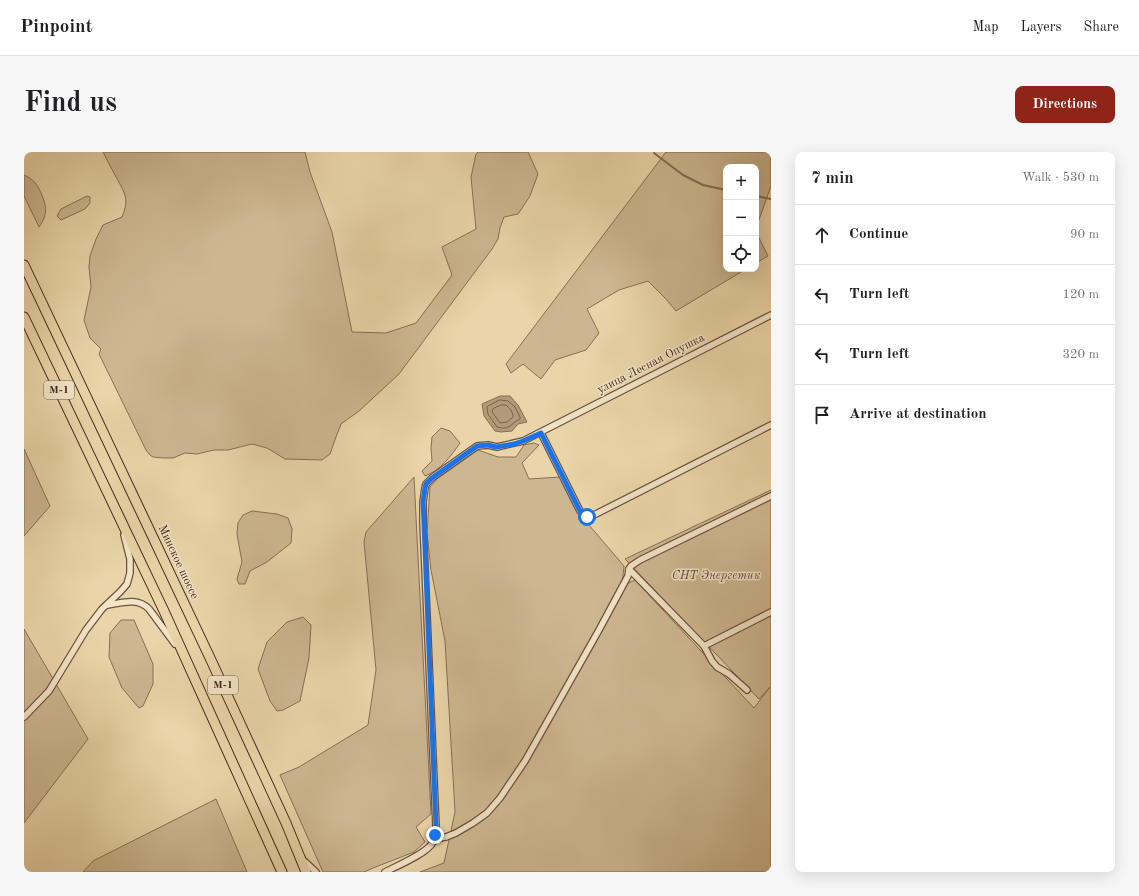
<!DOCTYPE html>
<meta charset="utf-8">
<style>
body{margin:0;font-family:"Old Standard TT",serif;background:#f6f6f6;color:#202124}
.controls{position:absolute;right:12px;top:12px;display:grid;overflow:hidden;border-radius:8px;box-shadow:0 4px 16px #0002}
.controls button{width:36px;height:36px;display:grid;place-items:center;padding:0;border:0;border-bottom:1px solid #e0e0e0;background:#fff;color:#202124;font:20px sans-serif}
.stop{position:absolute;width:12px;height:12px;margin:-9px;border:3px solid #1a73e8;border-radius:50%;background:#fff}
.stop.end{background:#1a73e8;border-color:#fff;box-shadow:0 1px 4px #0008}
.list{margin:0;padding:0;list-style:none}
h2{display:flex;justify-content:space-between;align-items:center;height:52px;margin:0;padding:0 16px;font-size:17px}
h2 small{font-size:13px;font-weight:400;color:#757577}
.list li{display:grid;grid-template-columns:26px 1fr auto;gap:12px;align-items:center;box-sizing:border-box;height:60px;padding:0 16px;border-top:1px solid #e0e0e0}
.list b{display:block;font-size:15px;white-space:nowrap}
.list em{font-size:13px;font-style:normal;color:#757577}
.icon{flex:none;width:22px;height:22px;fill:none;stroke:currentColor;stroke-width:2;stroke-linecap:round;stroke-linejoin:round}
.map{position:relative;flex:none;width:747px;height:720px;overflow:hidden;border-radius:8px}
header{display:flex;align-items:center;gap:24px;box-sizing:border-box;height:56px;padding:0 20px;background:#fff;border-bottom:1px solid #e0e0e0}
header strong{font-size:19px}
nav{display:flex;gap:22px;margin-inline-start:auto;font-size:14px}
.intro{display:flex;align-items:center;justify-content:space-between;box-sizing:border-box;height:96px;padding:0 24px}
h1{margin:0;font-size:28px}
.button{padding:10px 18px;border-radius:8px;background:#8f2418;color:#fff;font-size:14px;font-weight:700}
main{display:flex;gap:24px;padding:0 24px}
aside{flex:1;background:#fff;border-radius:8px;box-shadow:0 4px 16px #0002}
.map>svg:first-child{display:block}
.green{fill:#cdb791;stroke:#8a6e56}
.water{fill:#b29a78;stroke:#876c52}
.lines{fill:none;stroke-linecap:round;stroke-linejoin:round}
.shore{stroke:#7c6049;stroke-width:1}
.stream{stroke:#876c52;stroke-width:2}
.minor-casing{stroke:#70523e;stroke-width:8}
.trunk-casing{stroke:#47261a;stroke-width:11}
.minor{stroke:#f1e4c7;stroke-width:5.5}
.trunk{stroke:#e9d5a9;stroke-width:9}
.route{stroke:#1a73e8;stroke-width:5}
.labels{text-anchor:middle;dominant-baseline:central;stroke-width:3;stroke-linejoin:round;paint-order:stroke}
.shield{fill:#f1e4c7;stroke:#7a5f4e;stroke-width:1}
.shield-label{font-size:11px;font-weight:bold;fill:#47261a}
.street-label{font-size:12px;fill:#47261a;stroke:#f1e4c7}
.park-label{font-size:12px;font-style:italic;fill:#624332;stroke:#f1e4c7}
</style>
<header>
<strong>Pinpoint</strong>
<nav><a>Map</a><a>Layers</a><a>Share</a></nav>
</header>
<div class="intro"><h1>Find us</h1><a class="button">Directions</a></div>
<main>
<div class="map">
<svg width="747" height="720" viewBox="0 0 747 720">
<rect width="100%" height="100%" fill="#e9d5a9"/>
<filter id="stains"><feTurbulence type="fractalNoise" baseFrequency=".005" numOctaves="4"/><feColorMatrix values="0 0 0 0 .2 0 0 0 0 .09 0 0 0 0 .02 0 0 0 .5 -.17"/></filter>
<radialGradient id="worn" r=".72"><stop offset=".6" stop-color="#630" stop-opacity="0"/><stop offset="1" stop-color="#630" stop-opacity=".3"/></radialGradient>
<g class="green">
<path d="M 79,0 L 281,0 L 286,20 L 308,80 L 328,180 L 362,181 L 392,171 L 428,123 L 418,95 L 452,77 L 447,25 L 452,2 L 454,0 L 504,0 L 514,22 L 506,44 L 494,62 L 480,65 L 476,76 L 474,87 L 468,97 L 375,222 L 335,259 L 317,272 L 312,285 L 306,302 L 298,308 L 261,307 L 243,296 L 228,292 L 204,298 L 190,298 L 173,302 L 161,301 L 149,306 L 139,306 L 129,305 L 126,303 L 122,298 L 75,202 L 77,197 L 66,186 L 60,168 L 67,135 L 65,115 L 66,104 L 72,87 L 79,73 L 98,65 C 106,46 100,40 91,23 C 87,16 83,8 79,0 Z"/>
<polygon points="642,0 747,0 747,34 732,76 732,15 702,15 702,117 722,117 652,159 642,147 624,129 595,138 563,157 575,181 562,198 531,208 517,227 499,212 487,221 482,212"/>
<path d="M 0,23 C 9,27 13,32 17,41 C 23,55 24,62 15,75 L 0,44 Z"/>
<polygon points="63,44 66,45 66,51 61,57 37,68 33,64 37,57"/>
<polygon points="732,80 744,104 732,111"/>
<path d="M 417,276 L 426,279 L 436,291 C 427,304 417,318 401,324 L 398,319 L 408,309 L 407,296 L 408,285 Z"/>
<polygon points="510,291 515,293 498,311 505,327 536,325 553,359 600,414 598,434 611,428 730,556 746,535 735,547 601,407 747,338 747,720 396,720 420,711 431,660 421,489 407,418 403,381 406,335 413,327 454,298 474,305 492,305 500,293"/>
<polygon points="0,297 26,354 0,384"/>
<polygon points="390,325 407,662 392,675 401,690 390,700 349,716 340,720 299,720 256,623 275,615 344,573 352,518 340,390 342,380"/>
<polygon points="228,359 253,362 264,366 268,377 267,391 243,410 226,419 221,432 215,432 213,427 218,410 213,382 214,371 219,363"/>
<polygon points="279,465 287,473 285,506 276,549 259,558 253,559 246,549 234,517 243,490 263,470"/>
<polygon points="97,468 110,468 129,512 129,532 119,554 115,556 98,536 85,505 86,481"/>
<polygon points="0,477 64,587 0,671"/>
<polygon points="192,647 223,720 59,720 69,709"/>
</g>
<polygon class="water" points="476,244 486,244 494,253 503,270 494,272 488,279 477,280 471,279 460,264 458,252"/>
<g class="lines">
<g class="shore">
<path d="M 476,248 L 484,249 L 491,255 L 496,265 L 496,267 C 486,271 487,279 473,275 L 464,262 L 463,255 Z"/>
<polygon points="477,253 482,253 487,258 489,263 489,265 483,270 476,271 468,260 469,257"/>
</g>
<g class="stream">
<polyline points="630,1 659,23 679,33 702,38"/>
<polyline points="732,44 747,47"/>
</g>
<g class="minor-casing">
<g id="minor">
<polyline points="517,281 556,359 563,365 568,364 747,273"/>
<polyline points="605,417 680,494 688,509 693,515 705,522 723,538"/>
<path d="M 84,453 C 98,451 113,445 125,457 L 151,492"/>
<polyline points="680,494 747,460"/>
<polyline points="0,565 25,539 62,478 78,457 96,440 103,432 106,421 106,407 100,383"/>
<polyline points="410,687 422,685 432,681 449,671 463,661 476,646 501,609 575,478 604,424 605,417 607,414 616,408 747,344"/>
<polyline points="279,708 292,720"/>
<path d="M 361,720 C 373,714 404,701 409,690 C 411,685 411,679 412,674 L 399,370 L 399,350 L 401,336 L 402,332 L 409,325 L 453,294 L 464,293 L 473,295 L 499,289 L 747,163"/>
</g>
</g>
<g class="trunk-casing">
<g id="trunk">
<polyline points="0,113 187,508 262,671 282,720"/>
<polyline points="0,165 140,459 258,720"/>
</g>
</g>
<use href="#minor" class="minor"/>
<use href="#trunk" class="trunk"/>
</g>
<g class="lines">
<polyline class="route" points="411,683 412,674 400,370 399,350 401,336 402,332 408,326 453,294 464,293 472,295 490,292 499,289 517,281 556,359 563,365"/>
</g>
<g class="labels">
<g class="shield">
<rect x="20" y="229" width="30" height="18" rx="3"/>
<rect x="184" y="524" width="30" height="18" rx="3"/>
</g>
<g class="shield-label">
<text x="35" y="238">М-1</text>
<text x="199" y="533">М-1</text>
</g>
<g class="street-label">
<text transform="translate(627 212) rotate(-27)">улица Лесная Опушка</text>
<text transform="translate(154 410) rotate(65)">Минское шоссе</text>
</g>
<g class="park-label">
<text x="692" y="424">СНТ Энергетик</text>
</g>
</g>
<rect width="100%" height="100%" filter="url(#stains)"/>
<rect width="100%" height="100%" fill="url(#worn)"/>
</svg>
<div class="controls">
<button>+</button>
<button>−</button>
<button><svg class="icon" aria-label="locate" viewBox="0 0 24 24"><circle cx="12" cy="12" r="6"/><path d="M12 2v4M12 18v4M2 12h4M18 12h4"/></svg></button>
</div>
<div class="stop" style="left:563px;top:365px"></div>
<div class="stop end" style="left:411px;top:683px"></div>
</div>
<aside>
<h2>7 min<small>Walk · 530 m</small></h2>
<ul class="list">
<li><svg class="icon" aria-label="ahead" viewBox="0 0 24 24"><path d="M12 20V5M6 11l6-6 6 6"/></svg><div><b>Continue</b></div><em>90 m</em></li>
<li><svg class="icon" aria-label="left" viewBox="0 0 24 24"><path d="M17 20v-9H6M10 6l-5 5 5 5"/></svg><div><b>Turn left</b></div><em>120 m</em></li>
<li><svg class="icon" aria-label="left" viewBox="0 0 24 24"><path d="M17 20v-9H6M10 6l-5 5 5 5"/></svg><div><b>Turn left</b></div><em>320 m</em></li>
<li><svg class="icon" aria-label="arrive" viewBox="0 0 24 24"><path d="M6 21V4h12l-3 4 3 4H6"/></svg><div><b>Arrive at destination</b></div></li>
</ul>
</aside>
</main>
